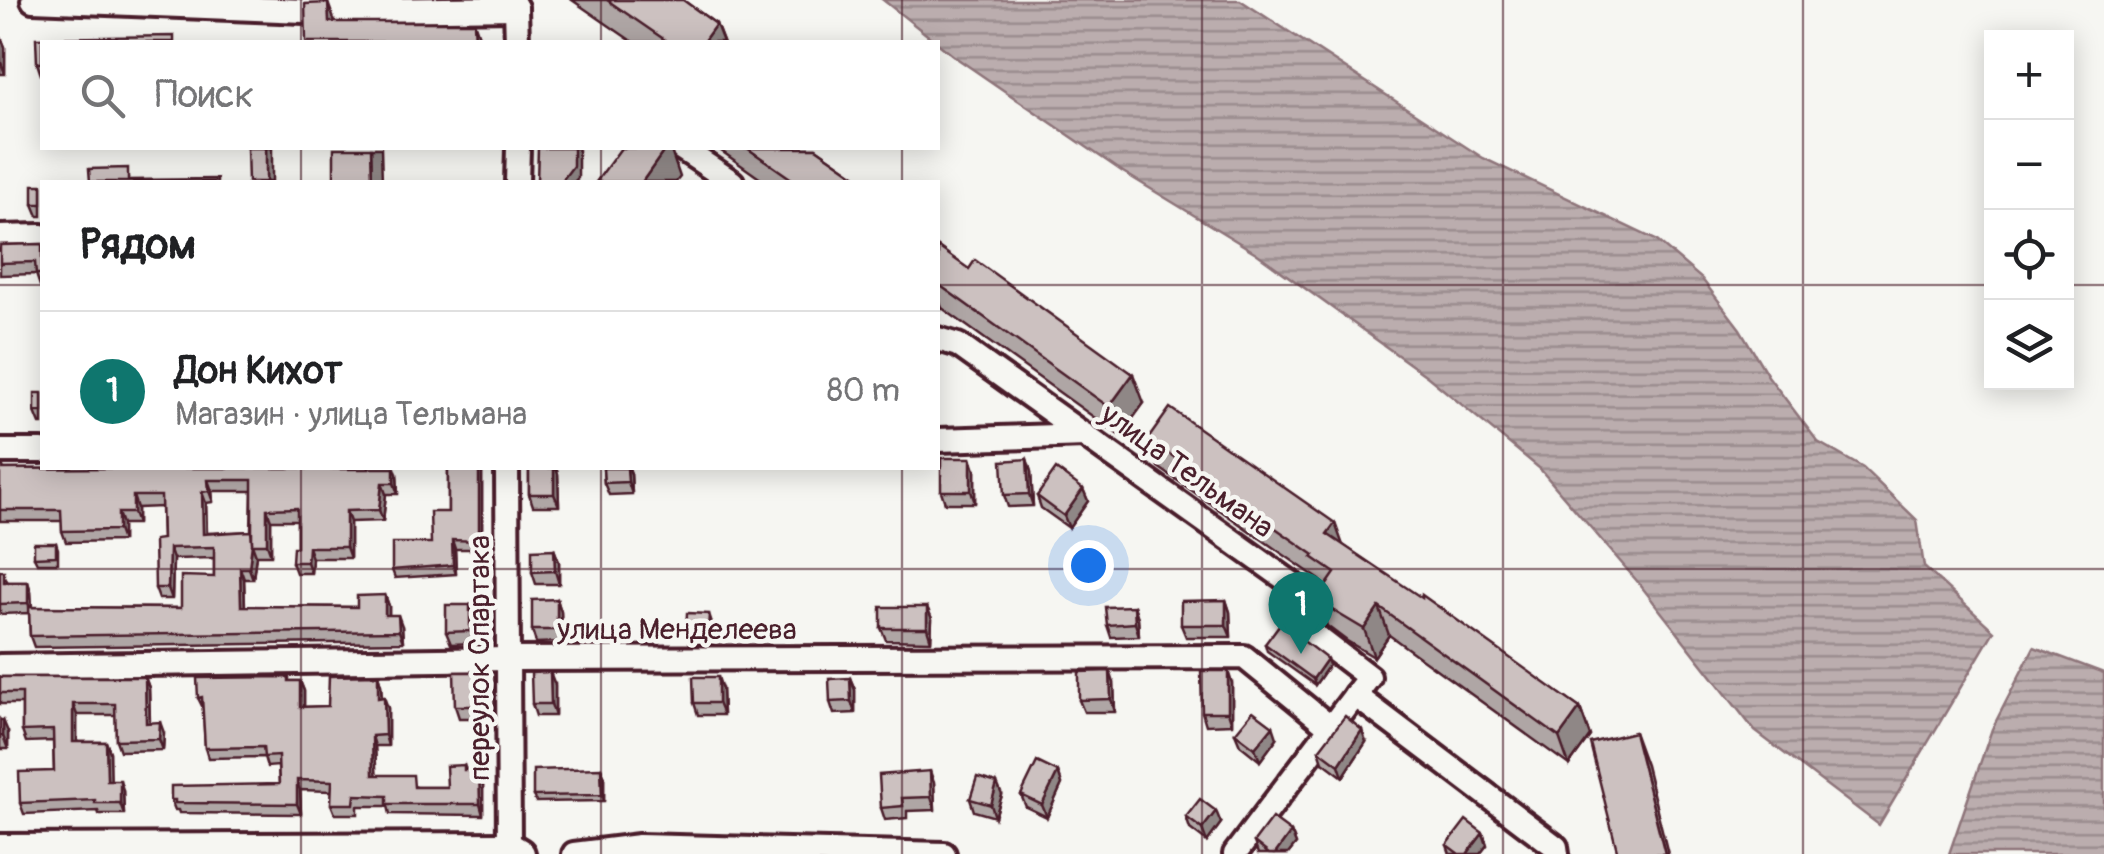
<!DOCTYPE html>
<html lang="ru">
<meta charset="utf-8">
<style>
body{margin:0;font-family:Pangolin,sans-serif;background:#f2f2f2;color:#202124}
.controls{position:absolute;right:30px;top:30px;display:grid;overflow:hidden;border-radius:0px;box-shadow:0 5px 25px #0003}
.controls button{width:90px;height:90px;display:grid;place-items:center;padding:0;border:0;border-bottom:2px solid #e0e0e0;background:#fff;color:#202124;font:50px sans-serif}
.you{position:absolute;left:1088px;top:565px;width:35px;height:35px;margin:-25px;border:8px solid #fff;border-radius:50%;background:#1a73e8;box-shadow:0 0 0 15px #1a73e833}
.badge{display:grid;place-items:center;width:65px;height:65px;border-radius:50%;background:#0f766e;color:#fff;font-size:32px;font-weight:700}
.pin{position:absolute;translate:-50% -82px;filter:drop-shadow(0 2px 5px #0008)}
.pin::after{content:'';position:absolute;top:52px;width:35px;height:30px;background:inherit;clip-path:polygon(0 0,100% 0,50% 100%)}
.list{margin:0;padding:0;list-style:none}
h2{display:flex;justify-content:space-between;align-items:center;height:130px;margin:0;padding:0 40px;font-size:42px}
h2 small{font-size:32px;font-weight:400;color:#757577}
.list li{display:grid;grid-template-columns:65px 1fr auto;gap:30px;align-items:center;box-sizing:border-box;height:160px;padding:0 40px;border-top:2px solid #e0e0e0}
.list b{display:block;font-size:38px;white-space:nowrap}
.list p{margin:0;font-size:32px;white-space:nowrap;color:#757577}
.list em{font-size:32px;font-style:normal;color:#757577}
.icon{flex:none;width:55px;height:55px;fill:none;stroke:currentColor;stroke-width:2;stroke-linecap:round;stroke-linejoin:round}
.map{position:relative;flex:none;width:2104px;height:854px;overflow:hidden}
.search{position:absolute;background:#fff;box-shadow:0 5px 25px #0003;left:40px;top:40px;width:900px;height:110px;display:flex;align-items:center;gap:25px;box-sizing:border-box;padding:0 35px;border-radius:0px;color:#757577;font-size:38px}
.panel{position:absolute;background:#fff;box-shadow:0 5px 25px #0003;left:40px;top:180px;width:900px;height:290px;border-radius:0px}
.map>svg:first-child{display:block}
.water{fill:url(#water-rules);stroke:#8e747a;stroke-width:2.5}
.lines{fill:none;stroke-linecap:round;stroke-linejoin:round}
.street-casing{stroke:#4a1f2b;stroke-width:30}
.secondary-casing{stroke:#4a1f2b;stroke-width:38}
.street{stroke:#f6f6f2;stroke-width:22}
.secondary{stroke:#f6f6f2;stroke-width:30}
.wall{fill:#afa6a5;stroke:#4a1f2b;stroke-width:2.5;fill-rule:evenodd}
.shaded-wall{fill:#8f8786;stroke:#4a1f2b;stroke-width:2.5}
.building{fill:#ccc1c0;stroke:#4a1f2b;stroke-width:2.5;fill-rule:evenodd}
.grid{fill:none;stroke:#4a1f2b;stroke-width:2.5;stroke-opacity:0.55}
.labels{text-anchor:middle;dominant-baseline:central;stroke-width:9;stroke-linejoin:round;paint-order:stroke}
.street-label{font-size:30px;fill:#4a1f2b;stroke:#f6f6f2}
</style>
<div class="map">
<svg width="2104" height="854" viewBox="0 0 2104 854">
<defs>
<pattern id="water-rules" width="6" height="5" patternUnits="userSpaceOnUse" patternTransform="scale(2.5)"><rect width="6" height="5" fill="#bbadae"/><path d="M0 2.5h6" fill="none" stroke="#9a8c8e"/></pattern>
</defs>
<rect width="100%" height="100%" fill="#f6f6f2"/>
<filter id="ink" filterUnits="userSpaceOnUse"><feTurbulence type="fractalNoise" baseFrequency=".01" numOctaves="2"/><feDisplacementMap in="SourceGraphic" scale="20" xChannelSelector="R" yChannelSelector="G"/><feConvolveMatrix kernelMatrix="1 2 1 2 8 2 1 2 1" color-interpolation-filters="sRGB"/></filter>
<g filter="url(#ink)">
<g class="water">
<polygon points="883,0 1240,0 1483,158 1656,240 1702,279 1740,329 1768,376 1818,442 1863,468 1917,520 1924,567 1994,631 1879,825 1755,731 1637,581 1539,468 1428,377 1256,253 1123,172 955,57"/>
<polygon points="2034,647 2104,673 2104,854 1949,854 1992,729"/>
</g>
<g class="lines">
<g class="street-casing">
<g id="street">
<polyline points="33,0 304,11 516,8"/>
<polyline points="512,0 516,8 517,42"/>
<polyline points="681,148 732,182"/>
<polyline points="517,182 518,148"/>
<polyline points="0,237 42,236"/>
<polyline points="938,339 958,345 1301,590 1305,628 1369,677 1235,854"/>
<polyline points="938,440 1085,435"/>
<polyline points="0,451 42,451"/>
<polyline points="507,468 509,848"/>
<polyline points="0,666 510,659 1244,657 1330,727"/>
<polyline points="1355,695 1556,847 1557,854"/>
<polyline points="574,854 639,846 944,854"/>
</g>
</g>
<g class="secondary-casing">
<polyline id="secondary" points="0,850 509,848 519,854"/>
</g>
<use href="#street" class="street"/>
<use href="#secondary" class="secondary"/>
</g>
<g class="wall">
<polygon points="572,0 683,0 716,24 723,42 633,42"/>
<polygon points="0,35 5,47 5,74 0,74"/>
<polygon points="42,42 42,75 41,75 37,63"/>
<polygon points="717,148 816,148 865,182 765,182"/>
<polygon points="42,185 42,216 38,216 33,204"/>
<polygon points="42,244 42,286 40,286 36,274 0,275 0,245"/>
<polygon points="938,247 1144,403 1120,436 942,308 938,314"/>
<polygon points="42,393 42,424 40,424 35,412"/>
<polygon points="1148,439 1343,545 1580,708 1590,736 1569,765 1389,635 1374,657 1347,641 1327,626 1317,599 1325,587 1322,585 1320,580 1158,467"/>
<polygon points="1027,459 1031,472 1033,506 1008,507 1004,495"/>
<path d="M 0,466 L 5,469 L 308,468 L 309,469 L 397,474 L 398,494 L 386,494 L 383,521 L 350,522 L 350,558 L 312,558 L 311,573 L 296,573 L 292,562 L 297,547 L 297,520 L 271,520 L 271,555 L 256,555 L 253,579 L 244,579 L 245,606 L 357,607 L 385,595 L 389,606 L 389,615 L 402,626 L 403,642 L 34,647 L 30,636 L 29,613 L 0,614 L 0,571 L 8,582 L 28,582 L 31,592 L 32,607 L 181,608 L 214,577 L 214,558 L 173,559 L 172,599 L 159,599 L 155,588 L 162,539 L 161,507 L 137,508 L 137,524 L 122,524 L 122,541 L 66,542 L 62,531 L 62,521 L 0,521 ZM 212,491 L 252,491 L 251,531 L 207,533 L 206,503 L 213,502 Z"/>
<polygon points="448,468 480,468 482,473 482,549 455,549 456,574 395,578 392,570 431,543 448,512"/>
<polygon points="529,468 556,468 558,474 559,506 533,506 529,494"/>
<polygon points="603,468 629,468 631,474 632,494 609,495 604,483"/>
<polygon points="975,470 975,503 945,503 941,491"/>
<polygon points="1083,489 1088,501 1069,528 1041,508 1037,496"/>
<polygon points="56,543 58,549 58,563 37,563 34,557"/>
<polygon points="554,549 559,562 559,584 536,584 532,572"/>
<polygon points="557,599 561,612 562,642 536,643 532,630"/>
<polygon points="1226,600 1230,612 1231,637 1186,637 1181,625"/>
<polygon points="470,605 474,617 475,643 451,644 446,632"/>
<polygon points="1134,606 1138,618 1139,636 1111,637 1107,625"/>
<polygon points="927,607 932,619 931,641 886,640 881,628"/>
<polygon points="713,626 713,643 690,644 686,631"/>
<polygon points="1293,633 1329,665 1315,685 1267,651 1265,644"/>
<polygon points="378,675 381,685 382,697 388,708 388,746 375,746 376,775 417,787 447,787 464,765 466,770 483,780 483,815 390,814 388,806 358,806 358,814 335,814 331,804 332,791 300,790 301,814 179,813 178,810 175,810 171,800 279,784 278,766 267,767 264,757 208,758 205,748 203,708 198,698 291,681 300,681 304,691 304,707 328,706"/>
<polygon points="0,677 145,677 149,688 150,722 164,733 163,750 120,751 116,740 116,715 77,715 77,742 106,742 110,752 110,780 123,790 124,814 99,814 98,811 24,814 20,803 54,771 53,741 26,742 22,731 22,704 0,704"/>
<polygon points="850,678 855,690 855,713 834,714 830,702"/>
<polygon points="1114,683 1115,712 1084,712 1079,700"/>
<polygon points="1232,683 1232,724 1206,725 1202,712"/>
<polygon points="480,684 481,718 459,718 455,706"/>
<polygon points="555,685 555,716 536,716 532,704"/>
<polygon points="722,689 723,715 698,715 694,703"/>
<polygon points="0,720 8,732 8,749 0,749"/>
<polygon points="1235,733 1277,738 1260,761 1240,745"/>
<polygon points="1366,742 1343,777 1323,762 1319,750"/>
<polygon points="601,768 604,775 604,801 536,802 533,796"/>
<polygon points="1058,772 1062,784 1047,817 1026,807 1021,795"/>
<polygon points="934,783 935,810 907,811 907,818 885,820 881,808"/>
<polygon points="1002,795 995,817 974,811 970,799"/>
<polygon points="1186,817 1221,823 1207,842 1190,829"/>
<polygon points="1291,832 1296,844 1288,854 1258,854 1254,842"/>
<polygon points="1483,833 1487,845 1480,854 1450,854 1447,845"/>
</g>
<g class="shaded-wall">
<polygon points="328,3 339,33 329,22"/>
<polygon points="474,22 481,42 475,42"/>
<polygon points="716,24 723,42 703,42"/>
<polygon points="0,35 5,47 5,74 1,62"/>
<rect x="266" y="148" width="6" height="34"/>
<polygon points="371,148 381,148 382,182 372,182"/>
<polygon points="573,148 577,148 578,149 578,178 574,182 561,182"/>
<polygon points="666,148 670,148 680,177 676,182 642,182"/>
<polygon points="938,297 942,308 938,314"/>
<polygon points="1133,374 1144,403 1120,436 1109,407"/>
<polygon points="971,458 975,470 975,503 971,491"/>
<polygon points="1027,459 1031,472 1033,506 1029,494"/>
<polygon points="394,468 395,468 397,474 398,494 394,483"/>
<polygon points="479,468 482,473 482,549 479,541"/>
<polygon points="554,468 556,468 558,474 559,506 554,494"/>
<polygon points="627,468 629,468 631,474 632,494 628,482"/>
<polygon points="208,480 212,491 213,502 209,491"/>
<polygon points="382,483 386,494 383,521 379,510"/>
<polygon points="1083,489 1088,501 1069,528 1064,516"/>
<polygon points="202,492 206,503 207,545 203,534"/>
<polygon points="133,496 137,508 137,524 133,513"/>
<polygon points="267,509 271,520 271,555 267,544"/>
<polygon points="346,511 350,522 350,558 346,547"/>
<polygon points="118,513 122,524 122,541 118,530"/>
<polygon points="1335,523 1345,551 1327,534"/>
<polygon points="452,540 455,549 456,574 453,565"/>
<polygon points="252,544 256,555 253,579 249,568"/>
<polygon points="308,547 312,558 311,573 307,562"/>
<polygon points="169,548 173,559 172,599 168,588"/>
<polygon points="554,549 559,562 559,584 555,571"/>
<polygon points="240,568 244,579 245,617 241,606"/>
<polygon points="28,582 31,592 32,613 28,603"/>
<polygon points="385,595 389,606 389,626 385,615"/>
<polygon points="557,599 561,612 562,642 557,630"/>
<polygon points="1226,600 1230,612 1231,637 1226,625"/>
<polygon points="470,605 474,617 475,643 470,631"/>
<polygon points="1134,606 1138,618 1139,636 1135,623"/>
<polygon points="927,607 932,619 931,641 927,628"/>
<polygon points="1379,607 1389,635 1374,657 1364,629"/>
<polygon points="709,614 713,626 713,643 708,631"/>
<polygon points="398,615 402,626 403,642 399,631"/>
<polygon points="1327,659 1329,665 1315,685 1313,679"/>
<polygon points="1110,671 1114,683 1115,712 1111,699"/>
<polygon points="1228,671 1232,683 1232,724 1228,712"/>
<polygon points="476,672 480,684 481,718 476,706"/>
<polygon points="550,672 555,685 555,716 551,704"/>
<polygon points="378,675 381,685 382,708 378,698"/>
<polygon points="145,677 149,688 150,733 146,723"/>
<polygon points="718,677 722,689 723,715 718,703"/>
<polygon points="850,678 855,690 855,713 851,701"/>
<polygon points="300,681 304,691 304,717 300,707"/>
<polygon points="384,697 388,708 388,746 385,735"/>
<polygon points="73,704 77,715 77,753 73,742"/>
<polygon points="1580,708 1590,736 1569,765 1559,737"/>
<polygon points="3,720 8,732 8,749 3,736"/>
<polygon points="160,722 164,733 163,750 159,739"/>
<polygon points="1273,726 1277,738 1260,761 1255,748"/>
<polygon points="1362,730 1366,742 1343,777 1339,765"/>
<polygon points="1634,732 1646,765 1668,854 1665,854"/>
<polygon points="372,736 375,746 377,785 373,775"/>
<polygon points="106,742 110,752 111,791 107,780"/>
<polygon points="601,768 604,775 604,801 602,795"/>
<polygon points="479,770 483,780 483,815 480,804"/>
<polygon points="930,771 934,783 935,810 931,797"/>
<polygon points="1058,772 1062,784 1047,817 1042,805"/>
<polygon points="120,780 123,790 124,814 120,803"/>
<polygon points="297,780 300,790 301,814 297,804"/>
<polygon points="997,783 1002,795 995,817 991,805"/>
<polygon points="1216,811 1221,823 1207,842 1202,829"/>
<polygon points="1291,832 1296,844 1288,854 1275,854"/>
<polygon points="1483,833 1487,845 1480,854 1467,854"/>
</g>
<g class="building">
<polygon points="607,0 683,0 716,24 703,42 668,42"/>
<polygon points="328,3 329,22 474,22 475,42 306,42 305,4"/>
<polygon points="174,36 174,42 42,42 42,63 37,63 36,38"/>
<polygon points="247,148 266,148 266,182 248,182"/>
<polygon points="334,148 371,148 372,182 334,182"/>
<polygon points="538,148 573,148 573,166 561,182 537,182"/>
<polygon points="621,148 666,148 642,182 596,182"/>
<polygon points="747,148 816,148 865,182 796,182"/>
<polygon points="128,168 128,180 217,179 217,182 90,182 89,169"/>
<rect x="33" y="185" width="9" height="19"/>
<polygon points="42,244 42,274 36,274 35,262 0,263 0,245"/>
<polygon points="938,247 969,269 975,260 1133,374 1109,407 938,284"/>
<rect x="35" y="393" width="7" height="19"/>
<polygon points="1170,408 1335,523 1327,534 1422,598 1422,595 1580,708 1559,737 1379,607 1364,629 1337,613 1317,599 1335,573 1312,557 1314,555 1148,439"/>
<rect x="941" y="458" width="30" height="33"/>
<polygon points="1027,459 1029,494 1004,495 1002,461"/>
<path d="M 0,466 L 3,466 L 3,469 L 117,468 L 307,468 L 307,469 L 369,469 L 369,468 L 394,468 L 394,483 L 382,483 L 379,510 L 346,511 L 346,547 L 308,547 L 307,562 L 292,562 L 293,547 L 297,547 L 297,508 L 267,509 L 267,544 L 252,544 L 249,568 L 240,568 L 241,606 L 357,607 L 357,596 L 385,595 L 385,615 L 398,615 L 399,631 L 30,636 L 29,607 L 181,608 L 181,576 L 214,577 L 214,547 L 169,548 L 168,588 L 155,588 L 154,540 L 162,539 L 161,496 L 133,496 L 133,513 L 118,513 L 118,530 L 62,531 L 61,510 L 0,510 ZM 208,480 L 252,480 L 252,543 L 251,531 L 203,534 L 202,492 L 209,491 Z"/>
<polygon points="448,468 479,468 479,541 452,540 453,565 392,570 392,543 431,543 430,512 448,512"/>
<rect x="529" y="468" width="25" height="26"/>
<polygon points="603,468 627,468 628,482 604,483"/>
<polygon points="1056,469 1083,489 1064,516 1037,496"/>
<polygon points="34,543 56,543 56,556 34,557"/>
<polygon points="554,549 555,571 532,572 532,550"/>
<polygon points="0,571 4,571 4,582 28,582 28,603 0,604"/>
<polygon points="557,599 557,630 532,630 532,600"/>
<polygon points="1226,600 1226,625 1181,625 1181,601"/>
<polygon points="446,605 470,605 470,631 446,632"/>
<polygon points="1134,606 1135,623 1107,625 1105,607"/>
<rect x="881" y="607" width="46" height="21"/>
<polygon points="687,613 709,614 708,631 686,631"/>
<polygon points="1285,617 1293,633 1327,659 1313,679 1265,644"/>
<polygon points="1110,671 1111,699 1079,700 1079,672"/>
<polygon points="1201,671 1228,671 1228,712 1202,712"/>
<polygon points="454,672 476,672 476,706 455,706"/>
<polygon points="550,672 551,704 532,704 531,673"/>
<polygon points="378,675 378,698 384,697 385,735 372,736 373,775 413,775 414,787 447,787 446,766 464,765 464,770 479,770 480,804 387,804 387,796 355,795 354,804 331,804 332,781 297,780 297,804 175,803 175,800 171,800 171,786 279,784 278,756 264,757 263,747 205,748 202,697 198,698 197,678 289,677 289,681 300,681 300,707 328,706 329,676"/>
<polygon points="0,677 145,677 146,723 160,722 159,739 116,740 115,704 73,704 73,742 106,742 107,780 120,780 120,803 95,803 95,800 20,803 19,772 54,771 53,730 22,731 22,693 0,693"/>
<polygon points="693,677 718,677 718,703 694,703"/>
<polygon points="850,678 851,701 830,702 829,679"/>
<polygon points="1253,711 1273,726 1255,748 1235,733"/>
<polygon points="1345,716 1362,730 1339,765 1319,750"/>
<rect x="0" y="720" width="3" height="16"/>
<polygon points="1634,732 1665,854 1618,854 1590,743"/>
<polygon points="1037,762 1058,772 1042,805 1021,795"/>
<polygon points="601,768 602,795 533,796 533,770"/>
<polygon points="930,771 931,797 902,798 903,806 881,808 879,775"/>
<polygon points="977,777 997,783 991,805 970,799"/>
<polygon points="1200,799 1216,811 1202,829 1186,817"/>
<polygon points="1272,818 1291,832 1275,854 1269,854 1254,842"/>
<polygon points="1466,820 1483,833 1467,854 1459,854 1447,845"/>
</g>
</g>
<path class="grid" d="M 301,0 L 301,42M 601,0 L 601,42M 902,0 L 902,42M 1202,0 L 1202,854M 1503,0 L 1503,854M 1803,0 L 1803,854M 301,148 L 301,182M 601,148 L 601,182M 902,148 L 902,182M 0,285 L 42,285M 938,285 L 1992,285M 2066,285 L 2104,285M 301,468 L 301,854M 601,468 L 601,854M 902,468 L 902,854M 0,569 L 2104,569"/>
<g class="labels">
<g class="street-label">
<text transform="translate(1187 471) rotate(36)">улица Тельмана</text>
<text x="677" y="629">улица Менделеева</text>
<text transform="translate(479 658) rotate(-90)">переулок Спартака</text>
</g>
</g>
</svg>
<div class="controls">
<button>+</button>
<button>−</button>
<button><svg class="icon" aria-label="locate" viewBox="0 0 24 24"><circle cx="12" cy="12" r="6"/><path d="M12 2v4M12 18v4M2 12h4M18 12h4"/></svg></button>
<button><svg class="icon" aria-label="layers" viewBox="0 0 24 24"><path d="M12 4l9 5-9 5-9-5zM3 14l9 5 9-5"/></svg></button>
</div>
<div class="you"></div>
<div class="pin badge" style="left:1301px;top:654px">1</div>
<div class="search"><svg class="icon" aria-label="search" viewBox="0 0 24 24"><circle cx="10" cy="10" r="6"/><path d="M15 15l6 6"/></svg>Поиск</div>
<section class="panel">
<h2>Рядом<small></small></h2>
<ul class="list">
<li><span class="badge">1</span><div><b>Дон Кихот</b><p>Магазин · улица Тельмана</p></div><em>80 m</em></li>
</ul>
</section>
</div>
